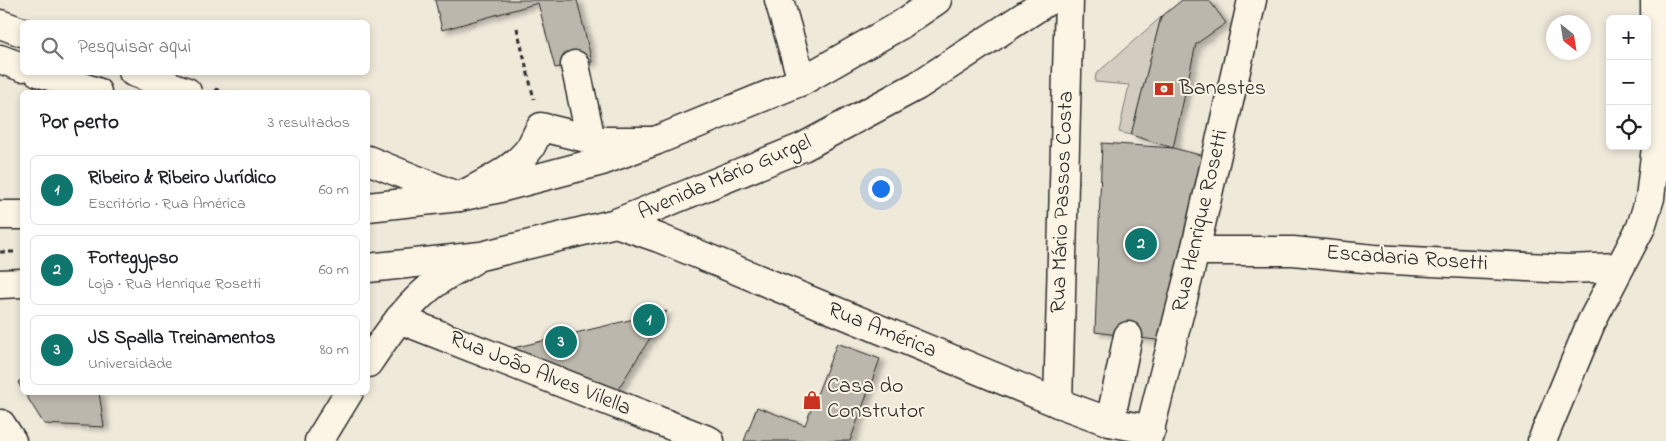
<!DOCTYPE html>
<html lang="pt">
<meta charset="utf-8">
<style>
body{margin:0;font-family:"Indie Flower",sans-serif;background:#f2f2f2;color:#202124}
.controls{position:absolute;right:15px;top:15px;display:grid;overflow:hidden;border-radius:8px;box-shadow:0 2px 8px #0003}
.controls button{width:45px;height:45px;display:grid;place-items:center;padding:0;border:0;border-bottom:1px solid #e0e0e0;background:#fff;color:#202124;font:25px sans-serif}
.compass{position:absolute;left:1546px;top:15px;width:45px;height:45px;border-radius:50%;background:#fff;box-shadow:0 2px 8px #0003;rotate:150deg}
.you{position:absolute;left:880px;top:188px;width:18px;height:18px;margin:-12px;border:4px solid #fff;border-radius:50%;background:#1a73e8;box-shadow:0 0 0 8px #1a73e833}
.badge{display:grid;place-items:center;width:32px;height:32px;border-radius:50%;background:#0f766e;color:#fff;font-size:16px;font-weight:700}
.pin{position:absolute;translate:-50% -50%;border:2px solid #fff;box-shadow:0 1px 5px #0006}
.list{margin:0;padding:0;list-style:none}
h2{display:flex;justify-content:space-between;align-items:center;height:65px;margin:0;padding:0 20px;font-size:21px}
h2 small{font-size:16px;font-weight:400;color:#757577}
.list li{display:grid;grid-template-columns:32px 1fr auto;gap:15px;align-items:center;box-sizing:border-box;height:70px;margin:0 10px 10px;padding:0 10px;border:1px solid #e0e0e0;border-radius:8px}
.list b{display:block;font-size:19px;white-space:nowrap}
.list p{margin:0;font-size:16px;white-space:nowrap;color:#757577}
.list em{font-size:16px;font-style:normal;color:#757577}
.icon{flex:none;width:28px;height:28px;fill:none;stroke:currentColor;stroke-width:2;stroke-linecap:round;stroke-linejoin:round}
.map{position:relative;flex:none;width:1666px;height:441px;overflow:hidden}
.search{position:absolute;background:#fff;box-shadow:0 2px 8px #0003;left:20px;top:20px;width:350px;height:55px;display:flex;align-items:center;gap:12px;box-sizing:border-box;padding:0 18px;border-radius:8px;color:#757577;font-size:19px}
.panel{position:absolute;background:#fff;box-shadow:0 2px 8px #0003;left:20px;top:90px;width:350px;height:305px;border-radius:8px}
.map>svg:first-child{display:block}
.green{fill:#d2cdc0;stroke:#7e7c76}
.building{fill:#bcb7ac;stroke:#2b2b2b;filter:url(#shadow)}
.lines{fill:none;stroke-linecap:round;stroke-linejoin:round}
.minor-casing{stroke:#2b2b2b;stroke-width:31}
.major-casing{stroke:#2b2b2b;stroke-width:31}
.path{stroke:#2b2b2b;stroke-width:3;stroke-dasharray:5 4;stroke-linecap:butt}
.minor{stroke:#fcf5e5;stroke-width:28}
.major{stroke:#fcf5e5;stroke-width:28}
.labels{text-anchor:middle;dominant-baseline:central;stroke-width:4;stroke-linejoin:round;paint-order:stroke}
.poi-label{font-size:22px;fill:#2b2b2b;stroke:#fcf5e5;text-anchor:start}
.street-label{font-size:22px;fill:#2b2b2b;stroke:#fcf5e5}
</style>
<div class="map">
<svg width="1666" height="441" viewBox="0 0 1666 441">
<defs>
<filter id="shadow"><feDropShadow dx="5.5" dy="3" stdDeviation="2.5" flood-color="#0004"/></filter>
</defs>
<rect width="100%" height="100%" fill="#efe9da"/>
<filter id="ink" filterUnits="userSpaceOnUse"><feTurbulence type="fractalNoise" baseFrequency=".02" numOctaves="2"/><feDisplacementMap in="SourceGraphic" scale="10" xChannelSelector="R" yChannelSelector="G"/><feConvolveMatrix kernelMatrix="1 2 1 2 8 2 1 2 1" color-interpolation-filters="sRGB"/></filter>
<g filter="url(#ink)">
<polygon class="green" points="1161,17 1131,135 1119,132 1129,85 1095,82 1096,74"/>
<g class="building">
<polygon points="435,0 577,0 592,62 555,68 538,3 442,30"/>
<polygon points="1182,0 1209,0 1226,23 1196,44 1173,148 1131,135 1161,17"/>
<polygon points="1102,143 1173,148 1204,156 1163,341 1095,332"/>
<polygon points="667,311 615,394 509,349"/>
<polygon points="837,343 880,359 850,441 744,441 757,407 805,425"/>
<polygon points="22,379 22,390 18,382"/>
<polygon points="24,392 99,392 104,427 44,424"/>
</g>
<g class="lines">
<g class="minor-casing">
<g id="minor">
<polyline points="779,0 802,81"/>
<polyline points="0,24 22,32"/>
<polyline points="0,59 22,67"/>
<polyline points="575,65 591,140"/>
<polyline points="38,72 97,92"/>
<polyline points="133,72 187,92"/>
<path d="M 368,160 L 459,197 C 483,184 514,170 530,148 C 534,141 537,133 541,127 L 598,141 L 654,141"/>
<polyline points="616,223 659,238 1058,403 1110,422 1151,430"/>
<polyline points="1195,251 1293,251 1374,259 1568,269 1620,267"/>
<polyline points="399,319 710,441"/>
<polyline points="1058,403 1069,0"/>
<polyline points="1110,422 1128,336"/>
<polyline points="1,424 12,441"/>
<polyline points="319,441 349,392"/>
<polyline points="1147,441 1195,251 1252,0"/>
<polyline points="1542,441 1591,323 1641,227 1650,198 1656,147 1655,0"/>
</g>
</g>
<g class="major-casing">
<g id="major">
<polyline points="368,207 459,197 500,188 602,161 655,141 802,81 902,24 937,0"/>
<polyline points="0,215 22,215"/>
<polyline points="368,268 481,256 616,223 803,147 917,86 1049,0"/>
<polyline points="0,284 22,283"/>
<path d="M 368,363 C 388,333 410,300 441,279 C 451,272 462,267 472,261"/>
</g>
</g>
<g class="path">
<polyline points="517,28 534,99"/>
<polyline points="215,89 224,92"/>
<polyline points="0,252 17,252"/>
</g>
<use href="#minor" class="minor"/>
<use href="#major" class="major"/>
</g>
</g>
<defs>
<g id="bank-bare" transform="scale(1.5)"><path d="M-6-4H6V4H-6ZM0-2.3a2.3 2.3 0 1 0 0 4.6a2.3 2.3 0 1 0 0-4.6Z" fill="#c8321e" stroke="#fcf5e5" stroke-width="2.5" paint-order="stroke"/></g>
<g id="shop-bare" transform="scale(1.5)"><path d="M-5-2.5h2.3a2.7 3.5 0 0 1 5.4 0H5L5.5 6h-11ZM-1.5-2.5h3a1.5 2.3 0 0 0-3 0Z" fill="#c8321e" stroke="#fcf5e5" stroke-width="2.5" paint-order="stroke"/></g>
</defs>
<g fill-rule="evenodd">
<use href="#bank-bare" x="1164" y="89"/>
<use href="#shop-bare" x="812" y="400"/>
</g>
<g class="labels">
<g class="poi-label">
<text x="1179" y="89">Banestes</text>
<text x="827" y="387">Casa do<tspan x="827" dy="25">Construtor</tspan></text>
</g>
<g class="street-label">
<text transform="translate(725 178) rotate(-23)">Avenida Mário Gurgel</text>
<text transform="translate(1063 202) rotate(-88)">Rua Mário Passos Costa</text>
<text transform="translate(1201 221) rotate(-77)">Rua Henrique Rosetti</text>
<text transform="translate(1407 259) rotate(4)">Escadaria Rosetti</text>
<text transform="translate(882 331) rotate(22)">Rua América</text>
<text transform="translate(540 374) rotate(22)">Rua João Alves Vilella</text>
</g>
</g>
</svg>
<div class="controls">
<button>+</button>
<button>−</button>
<button><svg class="icon" aria-label="locate" viewBox="0 0 24 24"><circle cx="12" cy="12" r="6"/><path d="M12 2v4M12 18v4M2 12h4M18 12h4"/></svg></button>
</div>
<svg class="compass" viewBox="-18 -18 36 36"><path d="M0-13l5 13h-10z" fill="#e53935"/><path d="M0 13l5-13h-10z" fill="#757577"/></svg>
<div class="you"></div>
<div class="pin badge" style="left:649px;top:320px">1</div>
<div class="pin badge" style="left:1141px;top:244px">2</div>
<div class="pin badge" style="left:561px;top:342px">3</div>
<div class="search"><svg class="icon" aria-label="search" viewBox="0 0 24 24"><circle cx="10" cy="10" r="6"/><path d="M15 15l6 6"/></svg>Pesquisar aqui</div>
<section class="panel">
<h2>Por perto<small>3 resultados</small></h2>
<ul class="list">
<li><span class="badge">1</span><div><b>Ribeiro &amp; Ribeiro Jurídico</b><p>Escritório · Rua América</p></div><em>60 m</em></li>
<li><span class="badge">2</span><div><b>Fortegypso</b><p>Loja · Rua Henrique Rosetti</p></div><em>60 m</em></li>
<li><span class="badge">3</span><div><b>JS Spalla Treinamentos</b><p>Universidade</p></div><em>80 m</em></li>
</ul>
</section>
</div>
